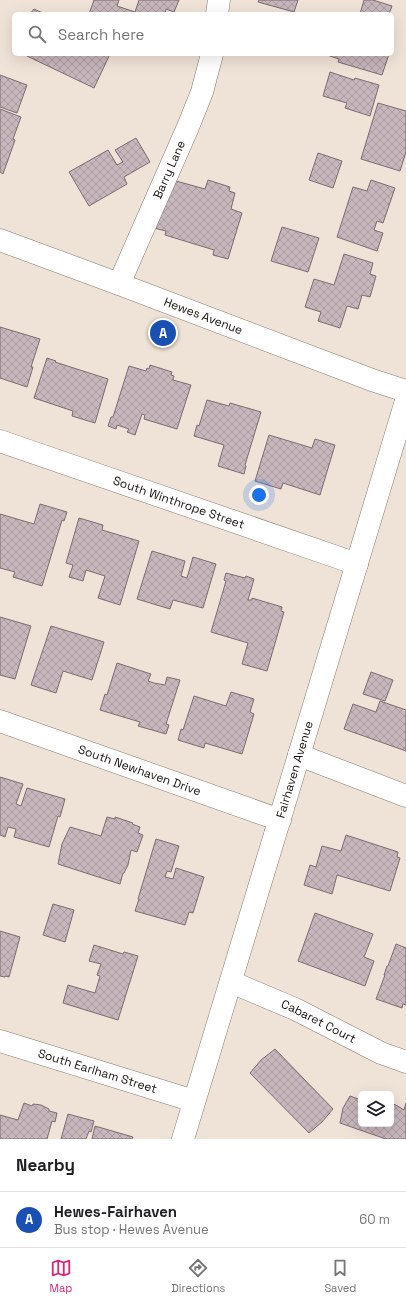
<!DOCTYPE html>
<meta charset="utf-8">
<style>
body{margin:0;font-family:"Space Grotesk",sans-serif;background:#f6f6f6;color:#202124}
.controls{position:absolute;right:12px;bottom:12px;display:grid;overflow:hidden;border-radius:6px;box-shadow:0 4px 16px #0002}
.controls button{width:36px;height:36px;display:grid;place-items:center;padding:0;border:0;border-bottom:1px solid #e0e0e0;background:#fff;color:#202124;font:20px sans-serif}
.you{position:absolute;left:259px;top:495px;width:14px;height:14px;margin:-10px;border:3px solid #fff;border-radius:50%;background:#1a73e8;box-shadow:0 0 0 6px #1a73e833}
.badge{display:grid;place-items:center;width:26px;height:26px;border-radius:50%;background:#db2777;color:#fff;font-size:13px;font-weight:700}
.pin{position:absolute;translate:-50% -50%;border:2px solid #fff;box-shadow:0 1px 4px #0006}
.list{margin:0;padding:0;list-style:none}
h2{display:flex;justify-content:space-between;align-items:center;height:52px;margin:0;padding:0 16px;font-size:17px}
h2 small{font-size:13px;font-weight:400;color:#757577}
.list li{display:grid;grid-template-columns:26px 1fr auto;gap:12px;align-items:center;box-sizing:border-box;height:56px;padding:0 16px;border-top:1px solid #e0e0e0}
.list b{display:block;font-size:15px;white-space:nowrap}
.list p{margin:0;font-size:13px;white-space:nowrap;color:#757577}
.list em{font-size:13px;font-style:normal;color:#757577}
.icon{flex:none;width:22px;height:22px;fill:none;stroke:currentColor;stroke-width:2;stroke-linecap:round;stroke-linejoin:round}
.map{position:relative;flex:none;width:406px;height:1139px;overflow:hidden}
.search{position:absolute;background:#fff;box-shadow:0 4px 16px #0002;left:12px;right:12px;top:12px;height:44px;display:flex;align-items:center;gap:10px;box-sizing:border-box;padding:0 14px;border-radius:6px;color:#757577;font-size:15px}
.sheet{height:108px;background:#fff}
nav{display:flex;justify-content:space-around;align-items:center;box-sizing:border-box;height:56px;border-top:1px solid #e0e0e0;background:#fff;font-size:11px;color:#757577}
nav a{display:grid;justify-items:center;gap:2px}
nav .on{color:#db2777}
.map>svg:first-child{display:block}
.building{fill:url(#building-cross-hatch);stroke:#7b6c71}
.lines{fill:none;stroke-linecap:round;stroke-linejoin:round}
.street-casing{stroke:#867b70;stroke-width:23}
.secondary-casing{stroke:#867b70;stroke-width:23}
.street{stroke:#fff;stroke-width:22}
.secondary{stroke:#fff;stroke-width:22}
.labels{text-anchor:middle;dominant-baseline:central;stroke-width:3;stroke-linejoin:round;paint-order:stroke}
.street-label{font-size:12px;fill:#15110d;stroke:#efe2d7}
</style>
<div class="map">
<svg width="406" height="1139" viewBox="0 0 406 1139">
<defs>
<pattern id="building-cross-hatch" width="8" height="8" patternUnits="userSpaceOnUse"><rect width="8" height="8" fill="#c7b6bc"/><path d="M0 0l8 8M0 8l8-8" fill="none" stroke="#aa9ba0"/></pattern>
</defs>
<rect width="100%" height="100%" fill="#efe2d7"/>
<g class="building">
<polygon points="94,0 119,0 117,6 135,12 139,0 179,0 174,12 166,9 165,14 89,14"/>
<polygon points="259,0 298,0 294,12 258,2"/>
<polygon points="364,0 373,0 392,6 389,14 360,14"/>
<polygon points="34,9 45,14 30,14"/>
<polygon points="28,54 110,54 94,88 27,56"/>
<polygon points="324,54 389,54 382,75 338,62 339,59"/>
<polygon points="330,72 354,80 355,78 379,85 370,116 345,108 347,103 323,96"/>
<polygon points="0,75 27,85 17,113 0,107"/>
<polygon points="378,103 406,111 406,152 400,171 361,159"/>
<polygon points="0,109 21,117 13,139 15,140 3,174 0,172"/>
<polygon points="136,138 150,162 124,177 127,184 89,206 69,172 108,150 117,165 123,162 115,150"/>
<polygon points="318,153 342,161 333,188 309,180"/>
<polygon points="208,180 230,187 229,191 235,193 231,209 242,213 228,259 213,255 214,250 165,235 166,231 154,228 176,181 205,189"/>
<polygon points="371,180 395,188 383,223 377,221 374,230 383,233 377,251 337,237 353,187 367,191"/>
<polygon points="282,227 319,238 308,272 271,261"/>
<polygon points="344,254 373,263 370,274 376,276 370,297 362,295 358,309 347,306 340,328 318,321 321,312 305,307 314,279 334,285"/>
<polygon points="0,327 40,339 31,367 33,367 27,387 0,378"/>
<polygon points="47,358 56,361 55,362 108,379 95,423 72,416 73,411 34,398"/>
<polygon points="150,365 172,372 171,375 174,376 173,380 191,385 177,429 144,419 145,415 142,414 135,435 127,432 129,429 117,425 116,429 108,426 111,417 113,417 129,366 146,371 147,368 149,369"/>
<polygon points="207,400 229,406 230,403 261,412 245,465 246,466 244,474 218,466 224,445 194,436 197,425 199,426"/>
<polygon points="269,435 312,448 315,439 335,445 320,495 283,483 281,489 255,481"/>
<polygon points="40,504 67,512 64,521 62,520 42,586 13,577 15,572 0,568 0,514 34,524"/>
<polygon points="79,518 103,525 102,530 139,541 120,605 98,598 105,576 86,570 83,581 69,577 73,565 66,563"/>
<polygon points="152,551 185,561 181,576 187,578 193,557 216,564 203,608 173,600 170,609 137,599"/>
<polygon points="226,573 245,578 246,576 254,579 248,600 252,600 252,598 282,607 281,611 284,612 267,671 242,664 248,643 211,632 226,581 224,580"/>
<polygon points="0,617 31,626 15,679 0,675"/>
<polygon points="51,626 104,642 92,680 63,671 56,693 31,685"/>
<polygon points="117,663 151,674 148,681 154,683 165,685 167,677 180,680 166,724 169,725 166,734 138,726 140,722 100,710 105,694 107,695"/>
<polygon points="371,672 393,680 385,701 363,694"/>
<polygon points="231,692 254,699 250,712 254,714 242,754 205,743 204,748 178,740 181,729 183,730 194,696 226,706"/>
<polygon points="380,701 406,710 406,751 344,729 353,704 376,712"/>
<polygon points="0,777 23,784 16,804 21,806 27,788 65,799 60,817 58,816 49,847 14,837 16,829 8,827 5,837 0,835"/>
<polygon points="107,817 115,819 115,817 133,823 132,824 140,827 138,833 143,835 137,852 131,850 128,865 124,873 123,873 120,884 58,864 62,844 70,827 101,836"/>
<polygon points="346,835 398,852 397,857 400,858 390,891 337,875 332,894 304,885 310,865 316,867 322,846 341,851"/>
<polygon points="156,839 179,846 171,872 167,871 165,877 173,879 176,868 204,877 193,913 189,912 185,925 135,911 139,899 138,899"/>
<polygon points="53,904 74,910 65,942 43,935"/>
<polygon points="315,913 373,934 364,957 374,961 365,986 298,961"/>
<polygon points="0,931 20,937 9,977 5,976 5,977 0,976"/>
<polygon points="396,944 406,948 406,1005 403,1004 402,1008 376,999 385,975 384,975 387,966 388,966"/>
<polygon points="94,945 123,954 124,952 138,956 118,1020 63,1003 68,985 95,993 100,976 97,975 101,964 89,961"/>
<polygon points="275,1049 333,1109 322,1122 309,1133 250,1073 261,1060"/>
<polygon points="350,1096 361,1100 361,1124 391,1124 391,1104 396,1105 404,1110 406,1103 406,1139 386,1139 340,1123 343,1108"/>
<polygon points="24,1103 32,1106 33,1104 41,1105 49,1109 49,1111 57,1113 55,1122 52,1121 47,1139 0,1139 0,1115 18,1120"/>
<polygon points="68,1114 94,1121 91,1132 89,1131 86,1139 61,1139"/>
<polygon points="95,1126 133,1137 132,1139 92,1139"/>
</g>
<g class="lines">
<g class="street-casing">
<g id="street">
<polyline points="217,14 219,0"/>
<path id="s1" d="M 119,284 L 188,127 L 202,92 L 212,54"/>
<path id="s2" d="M 0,441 L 357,564"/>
<path id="s3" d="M 0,721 L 280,820"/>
<polyline points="299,755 406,796"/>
<path id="s4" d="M 231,982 L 295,1009 L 381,1053 L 406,1062"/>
<path id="s5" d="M 0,1041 L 194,1101"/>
</g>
</g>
<g class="secondary-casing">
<g id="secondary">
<path id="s6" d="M 0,240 L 119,284 L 372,380 L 406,391"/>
<path id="s7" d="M 183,1139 L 406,401"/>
</g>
</g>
<use href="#street" class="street"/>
<use href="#secondary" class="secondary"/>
</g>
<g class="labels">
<g class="street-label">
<text stroke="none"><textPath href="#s1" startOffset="125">Barry Lane</textPath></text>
<text stroke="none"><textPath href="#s6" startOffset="217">Hewes Avenue</textPath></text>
<text stroke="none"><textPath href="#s2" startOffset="189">South Winthrope Street</textPath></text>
<text stroke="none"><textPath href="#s3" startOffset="148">South Newhaven Drive</textPath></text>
<text stroke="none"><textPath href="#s7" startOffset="386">Fairhaven Avenue</textPath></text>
<text stroke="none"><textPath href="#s4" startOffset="96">Cabaret Court</textPath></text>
<text stroke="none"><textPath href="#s5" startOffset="102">South Earlham Street</textPath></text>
</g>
</g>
</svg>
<div class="controls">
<button><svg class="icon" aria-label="layers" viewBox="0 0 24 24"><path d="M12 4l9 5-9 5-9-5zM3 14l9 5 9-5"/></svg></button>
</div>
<div class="you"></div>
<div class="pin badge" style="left:163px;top:333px;background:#1a4fb4">A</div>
<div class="search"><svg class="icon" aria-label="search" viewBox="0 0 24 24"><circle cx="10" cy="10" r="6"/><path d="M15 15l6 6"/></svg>Search here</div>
</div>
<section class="sheet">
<h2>Nearby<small></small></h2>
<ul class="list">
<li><span class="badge" style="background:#1a4fb4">A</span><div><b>Hewes-Fairhaven</b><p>Bus stop · Hewes Avenue</p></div><em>60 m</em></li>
</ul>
</section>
<nav>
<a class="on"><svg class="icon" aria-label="map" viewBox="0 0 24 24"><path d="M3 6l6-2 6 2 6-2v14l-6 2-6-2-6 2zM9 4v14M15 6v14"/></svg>Map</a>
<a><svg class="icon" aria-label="directions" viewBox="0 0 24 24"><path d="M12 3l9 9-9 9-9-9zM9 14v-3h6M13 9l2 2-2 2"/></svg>Directions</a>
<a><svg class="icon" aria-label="saved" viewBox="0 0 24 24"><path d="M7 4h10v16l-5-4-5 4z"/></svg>Saved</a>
</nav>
